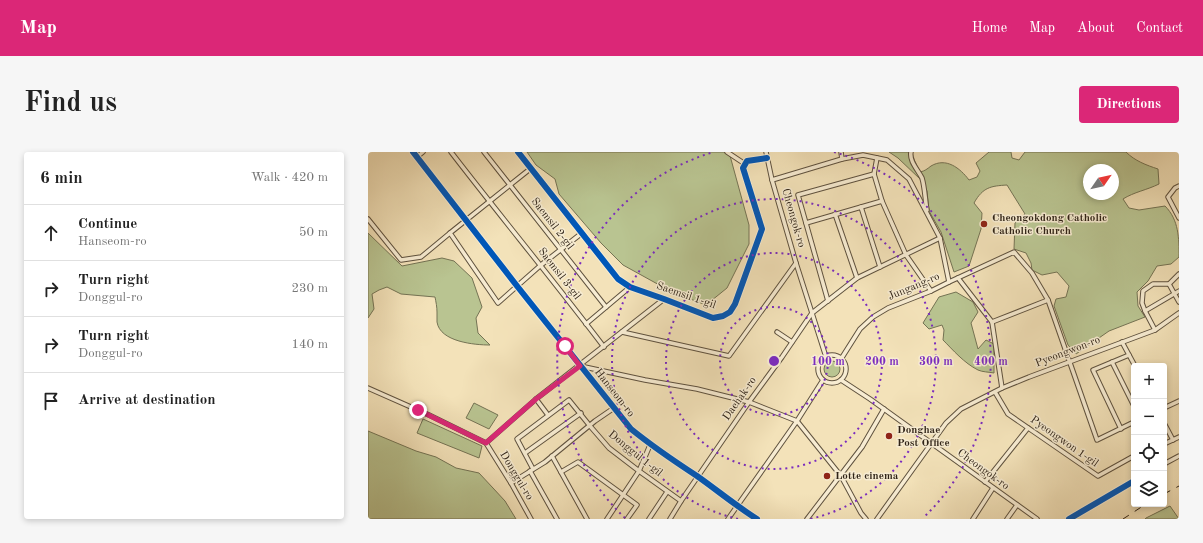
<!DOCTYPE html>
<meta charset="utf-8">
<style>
body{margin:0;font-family:"Old Standard TT",serif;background:#f6f6f6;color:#222}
.controls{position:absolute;right:12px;bottom:12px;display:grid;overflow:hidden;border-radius:4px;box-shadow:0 2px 6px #0003}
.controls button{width:36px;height:36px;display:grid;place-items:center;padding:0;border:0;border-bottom:1px solid #e0e0e0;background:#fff;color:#222;font:20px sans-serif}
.compass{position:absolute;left:715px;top:12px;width:36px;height:36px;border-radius:50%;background:#fff;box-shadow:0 2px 6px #0003;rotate:56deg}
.stop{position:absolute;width:12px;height:12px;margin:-9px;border:3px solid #db2777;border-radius:50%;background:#fff}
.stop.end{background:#db2777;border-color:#fff;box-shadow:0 1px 4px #0008}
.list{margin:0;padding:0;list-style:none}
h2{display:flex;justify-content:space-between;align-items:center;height:52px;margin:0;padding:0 16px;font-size:17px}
h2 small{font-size:13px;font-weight:400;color:#767676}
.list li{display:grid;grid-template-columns:26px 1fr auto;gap:12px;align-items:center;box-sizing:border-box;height:56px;padding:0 16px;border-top:1px solid #e0e0e0}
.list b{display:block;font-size:15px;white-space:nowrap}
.list p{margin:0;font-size:13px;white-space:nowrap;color:#767676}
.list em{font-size:13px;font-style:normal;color:#767676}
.icon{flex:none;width:22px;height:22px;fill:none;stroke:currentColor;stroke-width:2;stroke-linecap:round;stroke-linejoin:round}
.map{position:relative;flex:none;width:811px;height:367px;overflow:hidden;border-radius:4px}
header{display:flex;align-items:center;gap:24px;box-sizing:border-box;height:56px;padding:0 20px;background:#db2777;color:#fff}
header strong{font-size:19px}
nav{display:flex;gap:22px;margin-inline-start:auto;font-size:14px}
.intro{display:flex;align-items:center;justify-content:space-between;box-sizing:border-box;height:96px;padding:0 24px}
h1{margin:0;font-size:28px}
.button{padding:10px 18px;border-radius:4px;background:#db2777;color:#fff;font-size:14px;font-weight:700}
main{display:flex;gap:24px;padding:0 24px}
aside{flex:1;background:#fff;border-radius:4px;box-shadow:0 2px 6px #0003}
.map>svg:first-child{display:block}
.green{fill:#b9c491;stroke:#747354;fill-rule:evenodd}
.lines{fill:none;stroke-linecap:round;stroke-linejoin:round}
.minor-casing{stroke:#5f523f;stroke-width:5.5}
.minor{stroke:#f7ecd2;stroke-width:3.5}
.rail{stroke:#2e2216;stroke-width:1;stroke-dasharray:7 7;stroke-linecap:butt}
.cycleway-casing{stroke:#f7ecd2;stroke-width:8}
.cycleway{stroke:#0057b8;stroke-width:6}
.route{stroke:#db2777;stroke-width:5}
.ring{fill:none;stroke:#7b2cbf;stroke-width:2;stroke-dasharray:2 4}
.poi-dot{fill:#8f2418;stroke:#f7ecd2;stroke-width:1.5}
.labels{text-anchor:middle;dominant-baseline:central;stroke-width:3;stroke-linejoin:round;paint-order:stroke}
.street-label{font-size:11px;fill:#2e2216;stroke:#f7ecd2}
.poi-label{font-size:11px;font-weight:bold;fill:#2e2216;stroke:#f7ecd2;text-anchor:start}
.centre{fill:#7b2cbf;stroke:#f7ecd2;stroke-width:2}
.ring-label{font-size:12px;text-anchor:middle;font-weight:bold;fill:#7b2cbf;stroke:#f7ecd2;stroke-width:3;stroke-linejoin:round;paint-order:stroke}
</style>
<header>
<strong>Map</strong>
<nav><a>Home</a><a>Map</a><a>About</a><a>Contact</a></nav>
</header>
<div class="intro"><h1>Find us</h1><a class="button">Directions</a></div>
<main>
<aside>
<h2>6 min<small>Walk · 420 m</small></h2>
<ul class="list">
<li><svg class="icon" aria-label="ahead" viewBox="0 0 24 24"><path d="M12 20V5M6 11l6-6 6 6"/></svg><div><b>Continue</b><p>Hanseom-ro</p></div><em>50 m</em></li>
<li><svg class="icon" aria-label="right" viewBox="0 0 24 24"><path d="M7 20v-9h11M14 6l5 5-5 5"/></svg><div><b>Turn right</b><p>Donggul-ro</p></div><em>230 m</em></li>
<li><svg class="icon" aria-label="right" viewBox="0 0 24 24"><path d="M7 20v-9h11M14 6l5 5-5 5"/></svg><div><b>Turn right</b><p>Donggul-ro</p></div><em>140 m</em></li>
<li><svg class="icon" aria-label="arrive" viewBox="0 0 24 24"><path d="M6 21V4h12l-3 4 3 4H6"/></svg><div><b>Arrive at destination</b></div></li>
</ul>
</aside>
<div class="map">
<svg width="811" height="367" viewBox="0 0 811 367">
<rect width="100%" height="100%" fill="#f3e2b9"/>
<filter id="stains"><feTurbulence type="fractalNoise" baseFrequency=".005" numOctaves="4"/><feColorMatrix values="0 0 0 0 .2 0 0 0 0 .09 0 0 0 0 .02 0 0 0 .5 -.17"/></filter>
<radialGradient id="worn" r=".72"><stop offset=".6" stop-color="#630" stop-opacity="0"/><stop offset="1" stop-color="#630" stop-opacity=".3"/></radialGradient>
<g class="green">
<polygon points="159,0 361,0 381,73 381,92 359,136 338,153 304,140 255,113 233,91 191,42 187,27 168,13"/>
<path d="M 521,0 L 542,0 L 552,20 C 557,19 559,17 563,14 C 578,5 592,16 601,28 L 609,25 L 612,19 L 608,11 L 621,0 L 643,0 L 644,6 L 651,8 L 657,0 L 758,0 C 767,9 778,13 790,17 L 791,32 C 779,38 766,40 755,47 L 761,56 L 771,58 L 797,54 C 811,68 811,86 811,105 L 803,112 L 789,114 L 780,129 L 769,140 L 770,154 L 777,165 L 741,179 L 708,202 L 700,193 L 686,154 L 688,147 L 698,145 L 701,134 L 689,120 L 674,123 L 664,118 L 663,111 L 658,101 L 646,97 L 647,71 L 657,62 L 639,33 C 623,34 615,35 606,51 L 614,61 L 613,77 L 601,114 L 586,120 L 573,80 L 561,59 L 559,39 L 552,27 L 530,6 ZM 721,18 L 745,18 L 745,42 L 721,42 Z"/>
<path d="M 0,81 L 34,114 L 74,106 L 86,109 L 104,126 L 114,155 L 108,166 L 110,181 L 122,193 C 107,193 72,190 69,170 C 69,167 69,163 69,160 C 69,155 68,150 67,145 L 33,142 L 19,135 L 11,138 L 4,142 L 6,157 L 0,166 Z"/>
<path d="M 588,140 L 605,150 L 610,160 L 603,171 L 610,197 L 618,188 L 626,192 L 626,221 C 621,220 614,220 610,218 C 596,211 585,198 575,188 L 576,178 L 574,173 L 561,177 L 555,171 L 571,145 Z"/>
<circle cx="464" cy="217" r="8"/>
<polygon points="106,251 130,263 121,277 98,266"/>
<polygon points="55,267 114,294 111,306 49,281"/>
<polygon points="0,279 48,299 68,305 88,316 111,321 125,336 137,349 148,367 0,367"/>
<polygon points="802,354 811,367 777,367 778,366"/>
</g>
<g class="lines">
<g class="minor-casing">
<g id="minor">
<path d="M 45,0 L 149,134 L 263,277 C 284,294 306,309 329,324 C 349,338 368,354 389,367"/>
<path d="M 83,0 C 133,65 186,129 236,195"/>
<polyline points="116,0 238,155"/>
<polyline points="150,0 250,127 262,135 296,147 345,166 355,164 362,160 367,152 394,77 375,16 379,9 399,6"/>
<polyline points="359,0 377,12"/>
<polyline points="398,0 404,28 428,111 458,205"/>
<polyline points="473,0 474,7"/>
<path d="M 543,0 C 541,9 550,18 554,26 C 557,36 557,48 559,58"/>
<polyline points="49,5 55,0"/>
<polyline points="509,6 506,22 514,49 538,103 563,139"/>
<polyline points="162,17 82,81 130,151 173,113 214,81"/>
<polyline points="404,28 474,7 495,3 519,8 541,27 572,86 581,130 563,139 520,156 505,165 492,177 473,207"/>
<polyline points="811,34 807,36 800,45 811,66"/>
<polyline points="493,55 512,115"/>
<polyline points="467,62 489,126"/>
<polyline points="0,67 33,108 53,105 82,81"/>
<polyline points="438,71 514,49"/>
<polyline points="811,122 801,132 785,132 775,139 774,151 777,159 811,139"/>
<polyline points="590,126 624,170 634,236"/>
<polyline points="581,130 646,100 664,121 680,148 729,288 766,270"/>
<polyline points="801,132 811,150"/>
<polyline points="460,149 430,43 506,22"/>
<polyline points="777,159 787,178"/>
<polyline points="624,170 680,148"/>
<polyline points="218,172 262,135"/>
<polyline points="254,180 361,204 428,111"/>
<polyline points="409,180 424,190"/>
<polyline points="754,190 767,214"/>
<circle cx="464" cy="217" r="14"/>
<polyline points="744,210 766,254"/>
<polyline points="212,214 277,228 329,237 381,250 429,269 473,324 493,361 498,367"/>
<polyline points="473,228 502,247 669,367"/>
<polyline points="0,236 61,263 118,291 143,331 163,367"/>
<polyline points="627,240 640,262 730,324 766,304"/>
<polyline points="168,247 180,263"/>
<polyline points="796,256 811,249"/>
<polyline points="796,271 805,288"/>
<polyline points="753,277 725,218 761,203"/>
<polyline points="118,291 168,247 296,147"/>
<polyline points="796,292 811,285"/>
<polyline points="157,301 213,261"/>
<polyline points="184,304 219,367"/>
<polyline points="796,312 811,304"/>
<polyline points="165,317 149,287 201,248 222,274 241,296 271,319 313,349"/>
<polyline points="162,319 189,367"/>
<polyline points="193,320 210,310 269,353 259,367"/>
<polyline points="617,330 660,276"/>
<polyline points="143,331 177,310 227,269 246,256"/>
<polyline points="239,367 271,319 282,293"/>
<polyline points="281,367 299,340"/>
<polyline points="302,367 313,349 381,250 414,205 444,161 489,126 572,86"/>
<polyline points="360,367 429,269 455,228"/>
<polyline points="439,367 494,295 516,257"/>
<polyline points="509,367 578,271 593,257 634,236 661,225 787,178 811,161"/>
<polyline points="605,367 625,336"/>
<polyline points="639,367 649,353"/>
<polyline points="701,367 766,329"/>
</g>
</g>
<use href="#minor" class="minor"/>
<g class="rail">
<polyline points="796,342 811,334"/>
<polyline points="755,367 778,352"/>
</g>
<g class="cycleway-casing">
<g id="cycleway">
<path d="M 45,0 L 149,134 L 263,277 C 284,294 306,309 329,324 C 349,338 368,354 389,367"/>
<polyline points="150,0 250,127 262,135 296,147 345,166 355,164 362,160 367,152 394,77 375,16 379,9 399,6"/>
<polyline points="701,367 766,329"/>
</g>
</g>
<use href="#cycleway" class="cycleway"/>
</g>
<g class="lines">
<polyline class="route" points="50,258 118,291 168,247 212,214 197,194"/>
</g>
<g class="ring">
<circle cx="406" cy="209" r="54"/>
<circle cx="406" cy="209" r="108"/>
<path d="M370 367A162 162 0 1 1 442 367"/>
<path d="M257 366A217 217 0 0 1 346 0M466 0A217 217 0 0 1 555 366"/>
</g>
<g class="poi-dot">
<circle cx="616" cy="72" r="4"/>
<circle cx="521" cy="284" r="4"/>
<circle cx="459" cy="324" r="4"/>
</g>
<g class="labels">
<g class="street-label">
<text transform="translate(425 66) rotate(74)">Cheongok-ro</text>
<text transform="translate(184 72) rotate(52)">Saemsil 2-gil</text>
<text transform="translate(191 122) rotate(52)">Saemsil 3-gil</text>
<text transform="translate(546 135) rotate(-23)">Jungang-ro</text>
<text transform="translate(318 144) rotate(19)">Saemsil 1-gil</text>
<text transform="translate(700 200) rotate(-21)">Pyeongwon-ro</text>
<text transform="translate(246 241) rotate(52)">Hanseom-ro</text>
<text transform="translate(372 247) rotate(-55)">Daehak-ro</text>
<text transform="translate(696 290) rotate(35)">Pyeongwon 1-gil</text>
<text transform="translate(267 302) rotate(39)">Donggul 1-gil</text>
<text transform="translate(615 318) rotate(36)">Cheongok-ro</text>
<text transform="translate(148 324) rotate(59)">Donggul-ro</text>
</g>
<g class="poi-label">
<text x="624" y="66">Cheongokdong Catholic<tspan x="624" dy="13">Catholic Church</tspan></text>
<text x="529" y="278">Donghae<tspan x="529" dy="13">Post Office</tspan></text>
<text x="467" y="324">Lotte cinema</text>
</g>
</g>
<circle cx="406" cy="209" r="6" class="centre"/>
<g class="ring-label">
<text x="460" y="213">100 m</text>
<text x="514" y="213">200 m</text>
<text x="568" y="213">300 m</text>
<text x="623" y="213">400 m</text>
</g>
<rect width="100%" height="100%" filter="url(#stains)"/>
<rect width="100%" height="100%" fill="url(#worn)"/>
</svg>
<div class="controls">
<button>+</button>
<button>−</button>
<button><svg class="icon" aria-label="locate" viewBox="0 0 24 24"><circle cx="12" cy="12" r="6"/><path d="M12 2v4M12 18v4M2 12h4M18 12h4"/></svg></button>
<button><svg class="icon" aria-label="layers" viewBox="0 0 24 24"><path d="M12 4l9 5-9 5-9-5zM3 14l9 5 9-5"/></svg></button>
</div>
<svg class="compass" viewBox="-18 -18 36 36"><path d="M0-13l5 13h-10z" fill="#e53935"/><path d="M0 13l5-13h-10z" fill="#767676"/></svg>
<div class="stop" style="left:197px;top:194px"></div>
<div class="stop end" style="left:50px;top:258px"></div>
</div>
</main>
